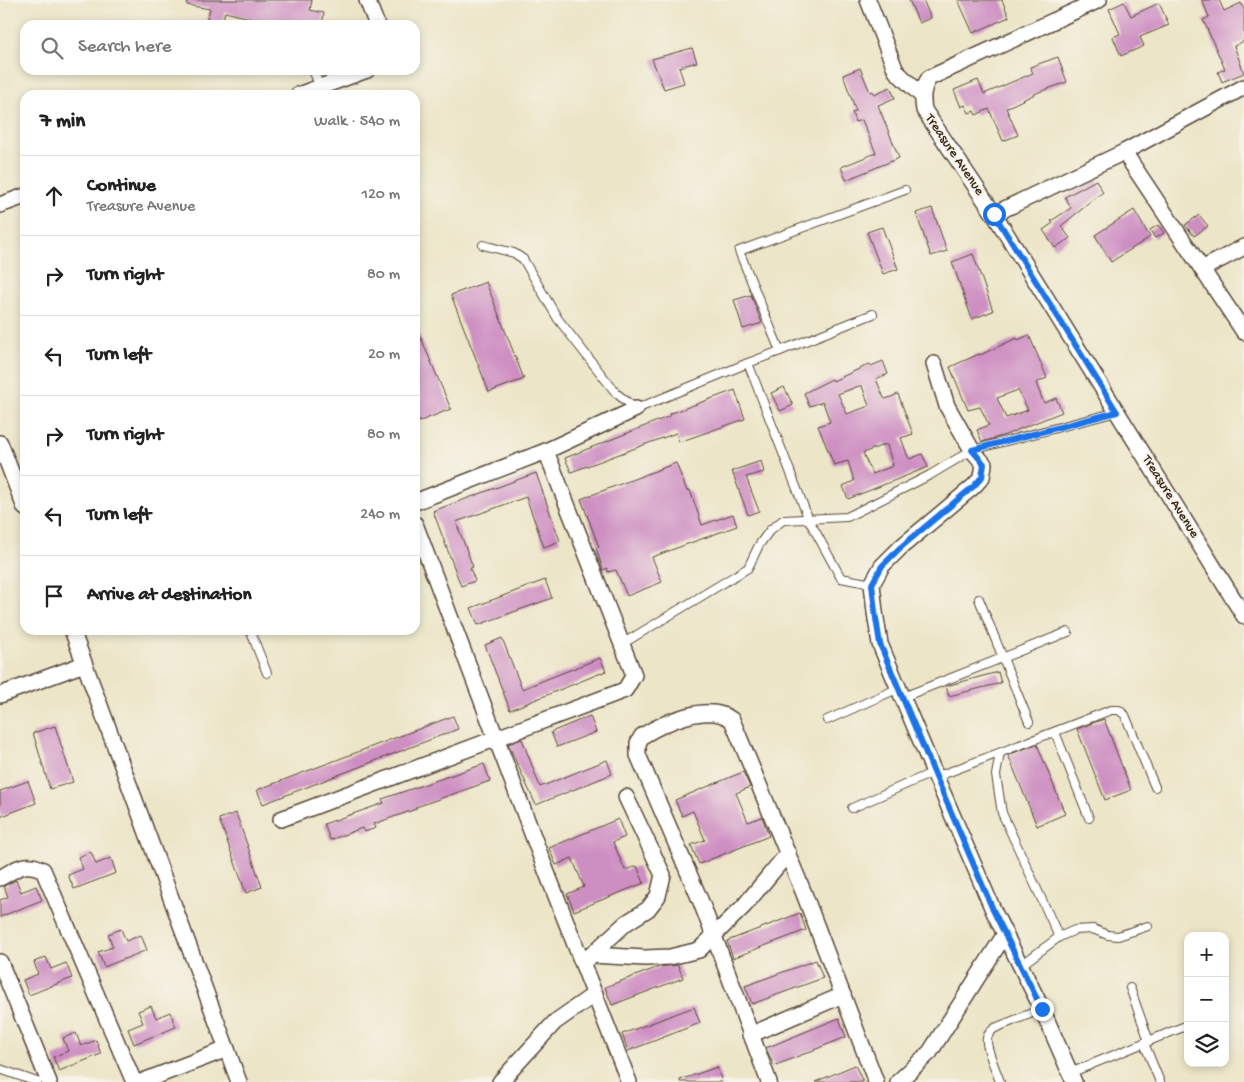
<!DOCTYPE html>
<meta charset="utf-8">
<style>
body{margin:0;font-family:"Gochi Hand",sans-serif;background:#f2f2f2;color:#222}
.controls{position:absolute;right:15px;bottom:15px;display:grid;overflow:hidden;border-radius:10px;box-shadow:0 2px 8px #0003}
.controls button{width:45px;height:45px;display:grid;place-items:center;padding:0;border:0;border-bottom:1px solid #e0e0e0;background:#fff;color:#222;font:25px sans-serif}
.stop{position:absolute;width:15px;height:15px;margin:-11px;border:4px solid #1a73e8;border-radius:50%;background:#fff}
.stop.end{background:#1a73e8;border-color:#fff;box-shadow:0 1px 5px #0008}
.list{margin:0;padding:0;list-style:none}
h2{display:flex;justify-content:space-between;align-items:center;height:65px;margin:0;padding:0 20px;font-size:21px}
h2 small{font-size:16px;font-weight:400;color:#767676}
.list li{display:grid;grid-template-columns:32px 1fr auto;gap:15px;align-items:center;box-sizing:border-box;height:80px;padding:0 20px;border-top:1px solid #e0e0e0}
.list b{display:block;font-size:19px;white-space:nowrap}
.list p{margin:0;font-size:16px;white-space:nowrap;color:#767676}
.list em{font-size:16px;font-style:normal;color:#767676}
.icon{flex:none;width:28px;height:28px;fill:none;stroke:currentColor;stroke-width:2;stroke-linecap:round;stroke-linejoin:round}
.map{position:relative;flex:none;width:1244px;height:1082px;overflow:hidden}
.search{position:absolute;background:#fff;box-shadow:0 2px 8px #0003;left:20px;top:20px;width:400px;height:55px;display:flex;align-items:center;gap:12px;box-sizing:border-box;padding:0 18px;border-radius:15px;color:#767676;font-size:19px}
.panel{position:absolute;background:#fff;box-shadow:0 2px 8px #0003;left:20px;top:90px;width:400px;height:545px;border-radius:15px}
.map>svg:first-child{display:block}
.building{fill:#cd8ec2;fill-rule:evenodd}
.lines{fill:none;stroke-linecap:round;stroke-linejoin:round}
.lane-casing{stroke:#564637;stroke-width:10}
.street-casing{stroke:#564637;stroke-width:18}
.lane{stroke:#fff;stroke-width:8}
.street{stroke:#fff;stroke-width:15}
.route{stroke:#1a73e8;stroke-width:6}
.labels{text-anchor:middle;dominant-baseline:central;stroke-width:4.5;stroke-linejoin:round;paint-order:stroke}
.street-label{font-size:14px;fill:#3b2a1e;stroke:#f7f3e8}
</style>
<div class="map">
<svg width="1244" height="1082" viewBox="0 0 1244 1082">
<rect width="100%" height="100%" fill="#f7f3e8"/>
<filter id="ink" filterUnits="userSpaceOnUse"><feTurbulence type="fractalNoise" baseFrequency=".02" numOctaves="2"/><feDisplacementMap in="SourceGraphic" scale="10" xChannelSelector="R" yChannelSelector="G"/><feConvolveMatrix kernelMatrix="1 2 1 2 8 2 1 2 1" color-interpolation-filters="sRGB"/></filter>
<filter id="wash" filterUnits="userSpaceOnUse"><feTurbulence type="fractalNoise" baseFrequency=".0096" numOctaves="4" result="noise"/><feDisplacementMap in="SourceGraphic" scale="20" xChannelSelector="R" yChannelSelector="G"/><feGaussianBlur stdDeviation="1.12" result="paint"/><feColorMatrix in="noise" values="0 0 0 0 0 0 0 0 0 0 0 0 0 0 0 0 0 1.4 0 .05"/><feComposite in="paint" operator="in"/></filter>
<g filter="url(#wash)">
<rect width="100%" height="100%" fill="#ece5c7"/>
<g id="blocks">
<g class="building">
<polygon points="187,0 312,0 310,10 324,13 322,25 248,25 250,18 225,12 221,25 205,25 210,9 187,5"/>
<polygon points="909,0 923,0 931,18 919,23"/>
<polygon points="958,0 1002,0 1009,17 973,33"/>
<polygon points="1202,0 1219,0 1224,11 1241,3 1244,10 1244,41 1234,46 1244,73 1222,82 1218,72 1225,69 1203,20 1209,17"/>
<polygon points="1124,2 1131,16 1159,3 1169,25 1140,37 1144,46 1121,56 1113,37 1120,34 1109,9"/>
<polygon points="692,48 697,62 679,67 684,83 664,89 652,59"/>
<polygon points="1058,57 1067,82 1039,92 1006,108 1018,135 1003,141 989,109 976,115 974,111 969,113 965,105 961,107 954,90 978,80 984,94 1033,73 1030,67"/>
<polygon points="860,68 870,92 873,91 874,94 890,87 895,98 878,105 899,158 846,180 841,167 876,153 862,120 855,122 852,112 856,111 843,75"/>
<polygon points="1096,180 1103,192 1061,226 1070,238 1055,248 1043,230 1053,223 1051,221 1071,208 1065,197"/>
<polygon points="932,208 947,251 931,256 916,213"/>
<polygon points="1134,210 1150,237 1111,262 1095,235"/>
<polygon points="1199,215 1208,226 1194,236 1185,225"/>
<polygon points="1158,225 1164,233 1155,238 1150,230"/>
<polygon points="882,227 898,269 883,274 867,232"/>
<polygon points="973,254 993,311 972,319 952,262"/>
<polygon points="486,282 524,379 489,392 451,295"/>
<polygon points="751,295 762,323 743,329 734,300"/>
<polygon points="415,324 451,409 418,422 415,415"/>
<path d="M 1029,335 L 1047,378 L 1036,383 L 1043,401 L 1044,403 L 1056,398 L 1062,412 L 1005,435 L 982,442 L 977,430 L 989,425 L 980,407 L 968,410 L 950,367 L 979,354 L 980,355 L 1017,338 L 1018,340 ZM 1018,390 L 1028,410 L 1006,418 L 997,398 Z"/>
<path d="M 883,361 L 888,374 L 876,379 L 884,398 L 886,399 L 898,394 L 913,434 L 901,438 L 908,457 L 910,459 L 922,454 L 928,467 L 848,499 L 843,486 L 854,481 L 848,461 L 834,465 L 818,426 L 830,422 L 823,402 L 809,406 L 804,393 L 832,379 L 833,381 L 870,364 L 871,366 ZM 859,386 L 862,386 L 869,406 L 847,414 L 838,394 ZM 883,445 L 887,445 L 893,466 L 872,474 L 863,453 Z"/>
<polygon points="784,387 793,405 780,411 771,393"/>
<polygon points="735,390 745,419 679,442 676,433 571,472 565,458 670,416 669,414"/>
<polygon points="761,461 764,472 746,477 759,511 748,515 732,471"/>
<polygon points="676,463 687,491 690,490 702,525 733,514 737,526 652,557 662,582 627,596 616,570 608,572 607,568 603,570 596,548 599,547 581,499"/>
<polygon points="536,473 560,541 544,547 526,497 456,522 473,567 470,568 475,581 461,586 433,511"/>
<polygon points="545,580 552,598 478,625 471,608"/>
<polygon points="502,638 522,689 600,658 606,671 510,710 485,645"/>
<polygon points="998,672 1001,683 949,696 946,686"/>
<polygon points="453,716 458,729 263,804 257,790"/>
<polygon points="590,716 596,732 557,747 551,732"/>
<polygon points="1104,719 1131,790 1105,800 1077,729"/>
<polygon points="55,726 73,782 50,789 33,733"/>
<polygon points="522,739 540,787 607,760 612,774 536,805 508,744"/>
<polygon points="1037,744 1065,814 1037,826 1008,755"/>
<polygon points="484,764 490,781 416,807 416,809 374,824 376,828 364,832 362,828 330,840 324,824 384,803 382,799"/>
<polygon points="743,772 750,787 736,793 748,822 762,817 769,836 699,864 691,845 705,840 693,811 682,816 675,800"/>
<polygon points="28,781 36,803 0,817 0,791"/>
<polygon points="236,813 262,887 246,893 219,819"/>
<polygon points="618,819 625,837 613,842 625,870 637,866 644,883 574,911 567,894 584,887 572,858 556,865 549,848"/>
<polygon points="91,852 96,864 111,858 116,873 74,889 68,875 83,869 78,857"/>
<polygon points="16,880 21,892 36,886 42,900 0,917 0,900 8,897 4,886"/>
<polygon points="800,913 806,930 733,958 727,941"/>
<polygon points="121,929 126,941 141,935 147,950 104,967 98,952 113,947 108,934"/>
<polygon points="46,957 51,969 66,963 72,978 29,995 23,980 38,974 34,962"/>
<polygon points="816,960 823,978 752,1004 745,986"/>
<polygon points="678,965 683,978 612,1005 605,987 659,967"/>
<polygon points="151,1006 156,1018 170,1012 176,1027 134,1044 128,1029 143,1023 138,1011"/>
<polygon points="694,1007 700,1023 628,1051 622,1034"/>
<polygon points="839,1018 846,1037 774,1066 766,1048"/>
<polygon points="76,1033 81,1046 96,1040 101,1054 59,1071 53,1057 68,1051 63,1038"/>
<polygon points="855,1065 863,1082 815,1082"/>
<polygon points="717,1067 722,1082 680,1082 680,1080"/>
</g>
</g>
</g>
<g filter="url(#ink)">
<use href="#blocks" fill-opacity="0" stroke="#564637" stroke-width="1"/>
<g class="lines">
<g class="lane-casing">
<g id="lane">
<polyline points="313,70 320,87"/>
<polyline points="483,245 514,253 523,259 558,319 616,393 636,409 748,363"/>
<polyline points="873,314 780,351 739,251 905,190"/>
<polyline points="780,351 748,363 809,520 841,578 872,584"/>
<polyline points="979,599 1029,722"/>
<polyline points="250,630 267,673"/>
<polyline points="622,644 748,568 759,545 770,530 783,520 847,517 930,475 972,450 1117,412"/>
<polyline points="903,697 1068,632"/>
<polyline points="827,720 899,688"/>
<polyline points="1055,732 1089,818"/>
<polyline points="1000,753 996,775 1002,813 1059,937 1020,966"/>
<polyline points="936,777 1111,710 1119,710 1125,715 1155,787"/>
<polyline points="852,808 934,772"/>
<polyline points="1059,937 1075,930 1093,929 1108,935 1118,936 1148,926"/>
<polyline points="1130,988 1149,1041"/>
<polyline points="1144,1043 1160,1082"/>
<polyline points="0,1069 37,1082"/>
<polyline points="1070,1073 1188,1025"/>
<path d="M 1000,1082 C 997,1072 985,1047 987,1038 C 988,1034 992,1030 995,1028 L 1042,1009"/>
</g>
</g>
<g class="street-casing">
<g id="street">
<polyline points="367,0 377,25"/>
<polyline points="868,0 896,71 922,96"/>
<path d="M 1099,0 L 929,78 C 922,89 922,97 924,110 L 994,214 L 1244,616"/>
<polyline points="298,95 367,70"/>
<polyline points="1124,152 1244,332"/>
<polyline points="0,205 25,196"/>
<polyline points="994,214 1124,152 1244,87"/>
<polyline points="1202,269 1244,247"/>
<polyline points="934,364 947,406 972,450 984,464 982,477 974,486 901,547 882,566 872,584 875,612 880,644 936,777 994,912 1042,1009 1074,1082"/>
<polyline points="0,443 25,508"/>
<polyline points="415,502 546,451 636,409"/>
<polyline points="415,524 547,873 629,1082"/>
<polyline points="72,630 239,1082"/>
<polyline points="0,695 84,664"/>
<polyline points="281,819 625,690 634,675 546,451"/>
<path d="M 0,878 C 16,869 26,860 43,870 L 134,1082"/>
<polyline points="591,955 645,958 670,957 699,950 744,906 788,853"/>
<polyline points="587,959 626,923 648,909 658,896 663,875 626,797"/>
<polyline points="0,962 49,1082"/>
<polyline points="750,1035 843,995"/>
<polyline points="141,1082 227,1049"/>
<polyline points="500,1082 555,1022 595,994"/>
<path d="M 769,1082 L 701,902 L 638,755 L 638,743 L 642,736 C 665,722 708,702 732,720 L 803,891 L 876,1082"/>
<polyline points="898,1082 930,1052 1005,934"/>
</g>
</g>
<use href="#lane" class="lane"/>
<use href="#street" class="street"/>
</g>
</g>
<g class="lines" filter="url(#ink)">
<polyline class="route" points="994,214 1117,412 972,450 984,464 982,477 974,486 901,547 882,566 872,584 875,612 880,644 936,777 994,912 1042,1009"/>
</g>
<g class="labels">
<g class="street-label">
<text transform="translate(954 155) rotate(56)">Treasure Avenue</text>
<text transform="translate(1170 497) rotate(58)">Treasure Avenue</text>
</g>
</g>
</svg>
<div class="controls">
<button>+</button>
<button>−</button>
<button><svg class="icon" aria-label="layers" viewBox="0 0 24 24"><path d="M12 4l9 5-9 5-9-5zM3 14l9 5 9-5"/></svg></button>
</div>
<div class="stop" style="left:994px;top:214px"></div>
<div class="stop end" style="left:1042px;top:1009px"></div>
<div class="search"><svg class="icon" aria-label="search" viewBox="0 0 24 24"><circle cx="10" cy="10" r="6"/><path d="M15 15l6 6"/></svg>Search here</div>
<section class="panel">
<h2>7 min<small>Walk · 540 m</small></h2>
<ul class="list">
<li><svg class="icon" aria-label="ahead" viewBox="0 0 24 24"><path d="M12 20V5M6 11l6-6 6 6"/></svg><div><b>Continue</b><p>Treasure Avenue</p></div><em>120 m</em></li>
<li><svg class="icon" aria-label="right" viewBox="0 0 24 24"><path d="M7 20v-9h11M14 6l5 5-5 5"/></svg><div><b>Turn right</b></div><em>80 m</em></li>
<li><svg class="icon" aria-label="left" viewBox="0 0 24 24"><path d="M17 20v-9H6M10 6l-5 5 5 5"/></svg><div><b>Turn left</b></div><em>20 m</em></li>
<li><svg class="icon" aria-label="right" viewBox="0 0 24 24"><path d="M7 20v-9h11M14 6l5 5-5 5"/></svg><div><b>Turn right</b></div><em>80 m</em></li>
<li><svg class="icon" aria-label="left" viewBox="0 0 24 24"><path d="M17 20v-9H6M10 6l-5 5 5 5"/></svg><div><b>Turn left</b></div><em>240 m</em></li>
<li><svg class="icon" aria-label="arrive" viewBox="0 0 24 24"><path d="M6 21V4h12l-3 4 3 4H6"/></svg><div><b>Arrive at destination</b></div></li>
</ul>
</section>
</div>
